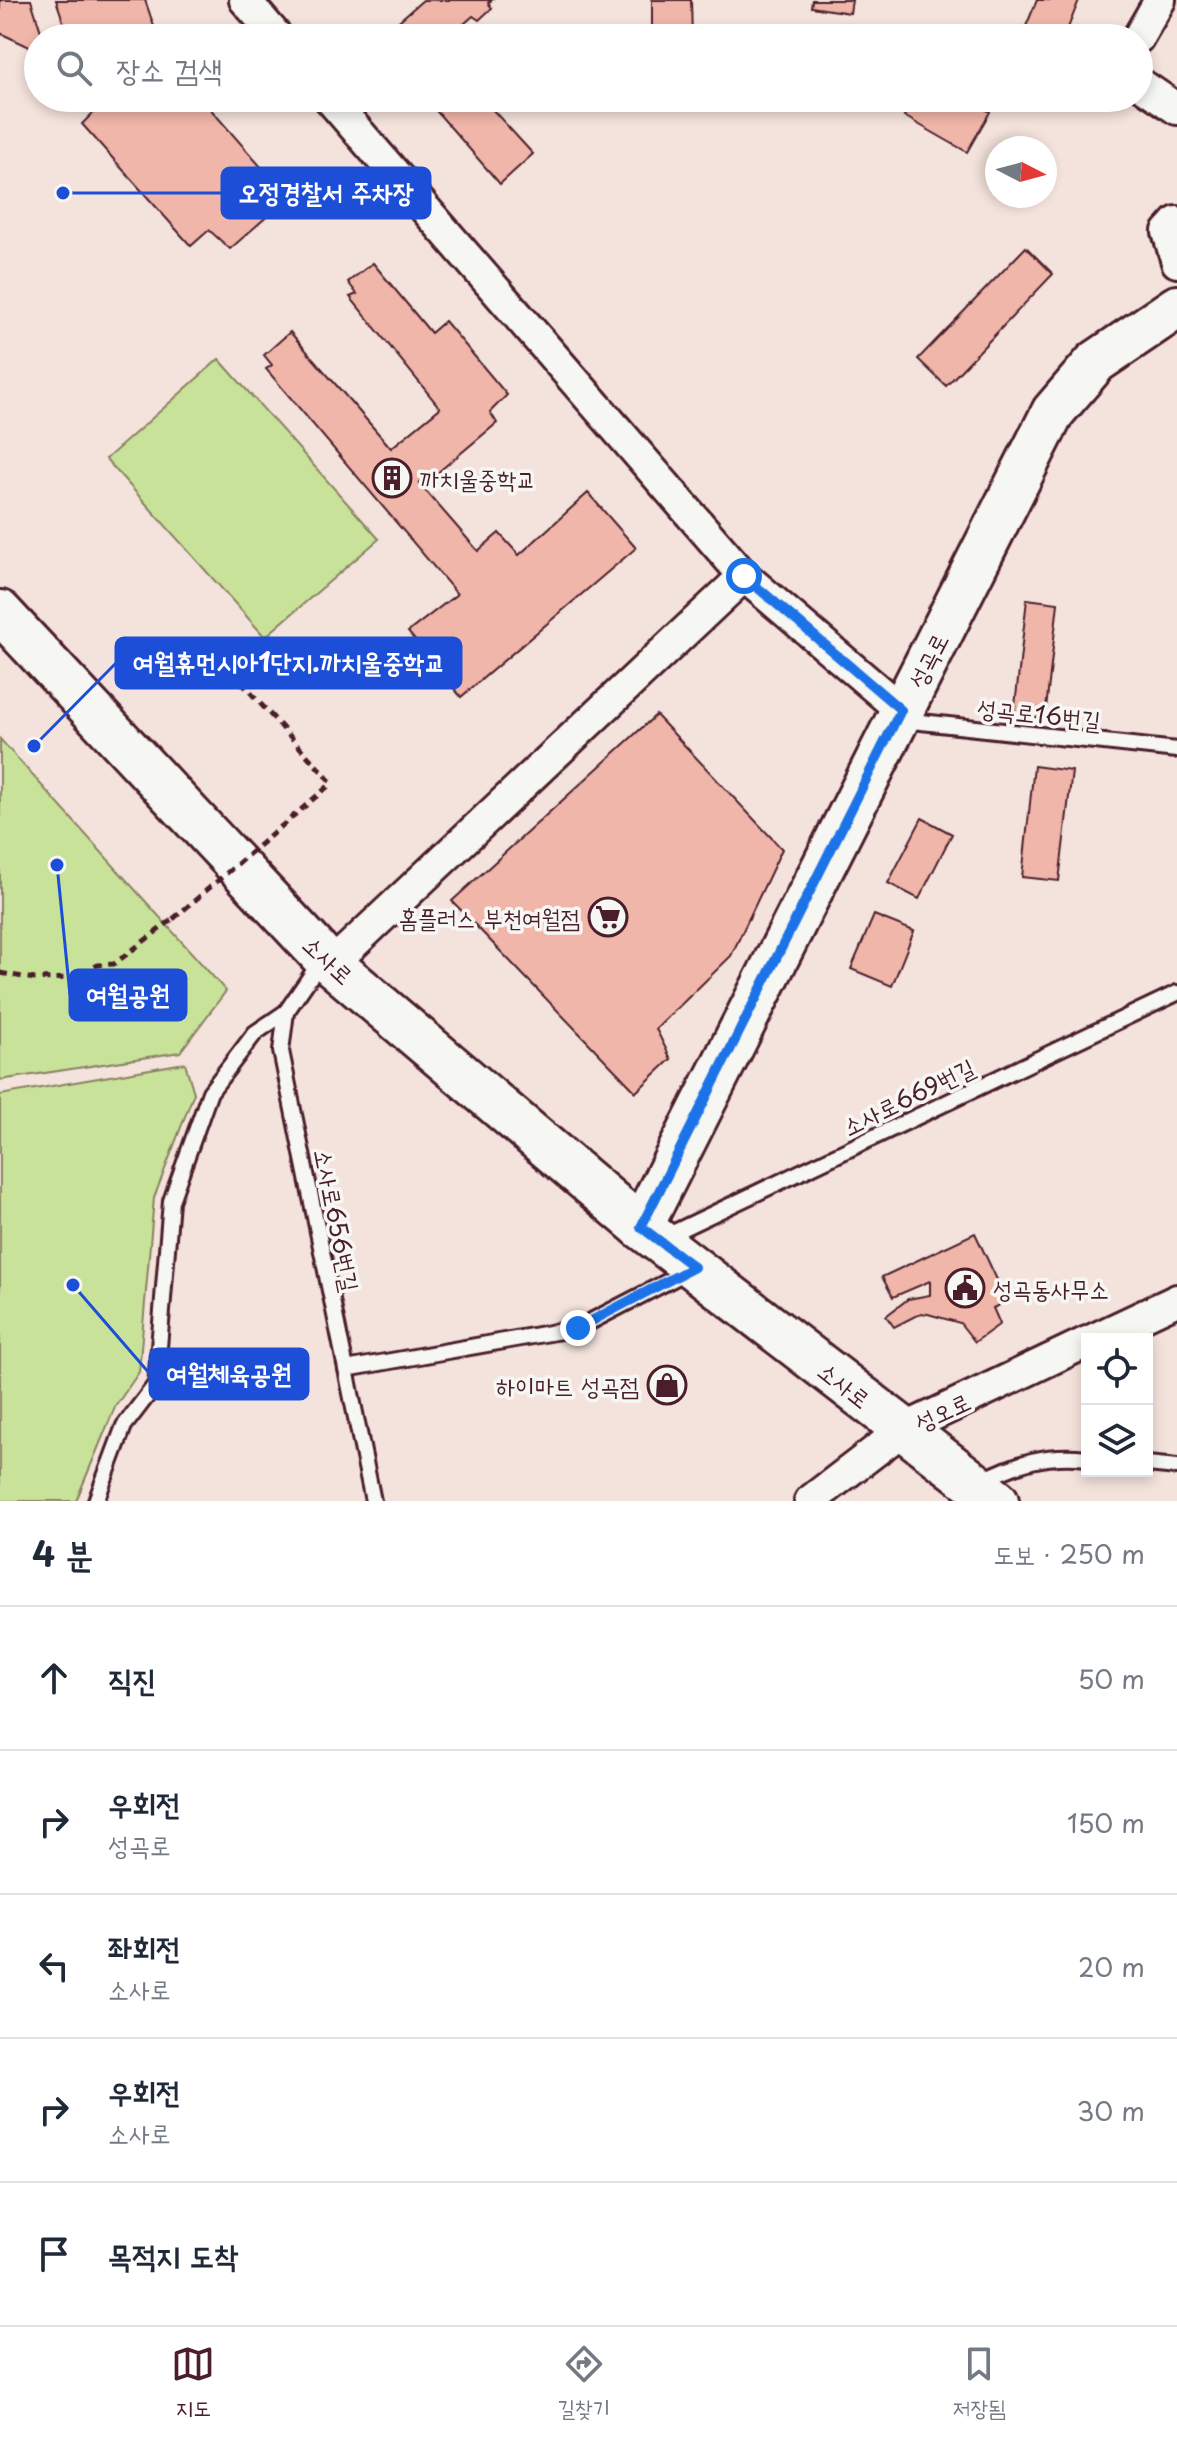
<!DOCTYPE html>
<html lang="ko">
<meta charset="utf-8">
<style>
body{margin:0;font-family:"Playpen Sans","Poor Story",sans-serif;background:#f2f2f3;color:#1f2937}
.controls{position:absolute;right:24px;bottom:24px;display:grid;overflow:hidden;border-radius:0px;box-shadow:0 4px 12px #0003}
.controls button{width:72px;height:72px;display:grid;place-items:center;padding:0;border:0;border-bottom:2px solid #e0e1e3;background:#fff;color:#1f2937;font:40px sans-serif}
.compass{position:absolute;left:985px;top:136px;width:72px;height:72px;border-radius:50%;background:#fff;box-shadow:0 4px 12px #0003;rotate:96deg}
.stop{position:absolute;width:24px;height:24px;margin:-18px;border:6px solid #1a73e8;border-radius:50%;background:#fff}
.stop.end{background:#1a73e8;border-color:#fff;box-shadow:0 2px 8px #0008}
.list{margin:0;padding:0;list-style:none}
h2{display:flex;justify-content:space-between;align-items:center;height:104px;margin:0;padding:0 32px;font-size:34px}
h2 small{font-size:26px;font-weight:400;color:#747a83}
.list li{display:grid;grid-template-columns:52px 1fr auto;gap:24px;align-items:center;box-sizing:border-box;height:144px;padding:0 32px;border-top:2px solid #e0e1e3}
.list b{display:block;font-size:30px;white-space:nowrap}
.list p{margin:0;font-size:26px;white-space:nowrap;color:#747a83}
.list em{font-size:26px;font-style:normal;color:#747a83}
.icon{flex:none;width:44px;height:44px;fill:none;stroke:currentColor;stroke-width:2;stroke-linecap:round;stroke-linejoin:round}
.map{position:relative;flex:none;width:1177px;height:1501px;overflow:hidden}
.search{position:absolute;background:#fff;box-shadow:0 4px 12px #0003;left:24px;right:24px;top:24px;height:88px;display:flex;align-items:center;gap:20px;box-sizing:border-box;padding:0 28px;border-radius:44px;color:#747a83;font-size:30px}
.sheet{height:824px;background:#fff}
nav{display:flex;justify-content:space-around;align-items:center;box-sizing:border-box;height:112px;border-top:2px solid #e0e1e3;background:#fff;font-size:22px;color:#747a83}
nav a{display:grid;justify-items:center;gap:4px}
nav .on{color:#4a1f2b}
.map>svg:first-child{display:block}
.green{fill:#c8e399;stroke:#898162;stroke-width:2}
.building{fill:#f0b6a9;stroke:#4a1f2b;stroke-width:2}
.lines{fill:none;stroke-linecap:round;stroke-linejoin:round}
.lane-casing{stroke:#4a1f2b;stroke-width:20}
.street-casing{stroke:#4a1f2b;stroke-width:36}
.secondary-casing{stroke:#4a1f2b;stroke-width:48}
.path{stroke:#4a1f2b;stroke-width:5;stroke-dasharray:8 6;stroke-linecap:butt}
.lane{stroke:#f6f6f2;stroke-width:14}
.street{stroke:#f6f6f2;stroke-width:30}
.secondary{stroke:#f6f6f2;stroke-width:42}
.path-bridge{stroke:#4a1f2b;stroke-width:5;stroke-dasharray:8 6;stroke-linecap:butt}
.route{stroke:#1a73e8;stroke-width:10}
.labels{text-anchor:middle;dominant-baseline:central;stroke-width:7;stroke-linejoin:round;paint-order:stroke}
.poi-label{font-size:24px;fill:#4a1f2b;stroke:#f6f6f2;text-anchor:start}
.street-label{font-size:24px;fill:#4a1f2b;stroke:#f6f6f2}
.leader{fill:none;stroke:#1d4ed8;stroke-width:3}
.callout-dot{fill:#1d4ed8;stroke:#f6f6f2;stroke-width:3}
.callout{fill:#1d4ed8;stroke:#1d4ed8;stroke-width:3}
.callout-label{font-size:26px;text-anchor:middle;font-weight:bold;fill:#fff}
</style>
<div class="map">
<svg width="1177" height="1501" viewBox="0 0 1177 1501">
<rect width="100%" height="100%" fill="#f4e3dc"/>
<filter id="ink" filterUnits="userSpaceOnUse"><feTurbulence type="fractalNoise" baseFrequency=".0125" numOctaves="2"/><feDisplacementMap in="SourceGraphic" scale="16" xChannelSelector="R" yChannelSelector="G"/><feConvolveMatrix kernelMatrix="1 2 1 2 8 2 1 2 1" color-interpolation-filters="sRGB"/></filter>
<g filter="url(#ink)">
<g class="green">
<polygon points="219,359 379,539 265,637 106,459"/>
<polygon points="0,739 226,991 180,1052 0,1080"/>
<polygon points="185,1063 194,1093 154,1198 139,1372 115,1407 76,1501 0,1501 0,1095"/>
</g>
<g class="building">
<polygon points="0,0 31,0 43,38 38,38 38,51 0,33"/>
<polygon points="56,0 145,0 158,38 69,38"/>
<polygon points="423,0 492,0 488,3 492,8 479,20 473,16 448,38 393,38 386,32"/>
<polygon points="652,0 691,0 692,38 652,38"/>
<polygon points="812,0 852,0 850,13 811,7"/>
<polygon points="1037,0 1079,0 1064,38 1021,38"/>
<polygon points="88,98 201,98 288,198 230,249 209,230 191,246 82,124 98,108"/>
<polygon points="425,98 482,98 533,154 500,184"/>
<polygon points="864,98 965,98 990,112 967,152 904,116 908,109 892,99 885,110"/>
<polygon points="1026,247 1053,274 946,386 918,359"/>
<polygon points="373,263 431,333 445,321 507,395 490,412 497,423 436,474 432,471 419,483 478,551 499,533 519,555 588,493 636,548 461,697 408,632 457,594 266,369 272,365 264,355 290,332 391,448 440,408 350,297 357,294 348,282"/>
<polygon points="1027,599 1058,603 1045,718 1014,715"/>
<polygon points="656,715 782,849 731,956 656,1029 671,1059 636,1092 452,901"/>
<polygon points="1034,766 1072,771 1059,881 1022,877"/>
<polygon points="922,818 952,834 919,899 888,883"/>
<polygon points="874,915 914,931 892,986 851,969"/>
<polygon points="975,1233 1007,1301 993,1308 1000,1324 975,1342 960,1323 928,1314 921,1313 894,1327 886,1316 908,1299 930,1295 930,1281 893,1297 882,1277"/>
</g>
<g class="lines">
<g class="lane-casing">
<g id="lane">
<polyline points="903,720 1177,750"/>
<polyline points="321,961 286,1012 281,1051 373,1501"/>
<polyline points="662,1238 1177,993"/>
<polyline points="346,1369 578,1328 690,1270"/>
<polyline points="1147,1464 1177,1467"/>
<path d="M 981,1481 C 1018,1463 1045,1453 1087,1458"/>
<polyline points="96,1501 124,1426 156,1384 171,1201 210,1092 255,1033 286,1012"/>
</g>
</g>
<g class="street-casing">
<g id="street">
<polyline points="245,0 278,38"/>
<polyline points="1138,38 1160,0"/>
<polyline points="1139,83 1177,109"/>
<polyline points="329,98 744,576 901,710"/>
<polyline points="1177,222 1168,232 1177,262"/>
<polyline points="332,964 744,576"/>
<polyline points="1094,1339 1177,1300"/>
<polyline points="810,1501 904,1429 1087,1342"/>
</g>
</g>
<g class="secondary-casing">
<g id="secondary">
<polyline points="0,612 323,957 641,1227 997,1501"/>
<polyline points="641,1227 1053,412 1096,362 1177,307"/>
</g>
</g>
<g class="path">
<polyline points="241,682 332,783"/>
<polyline points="0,973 35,979 74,978 98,965 114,964 173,919"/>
</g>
<use href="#lane" class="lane"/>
<use href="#street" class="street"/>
<use href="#secondary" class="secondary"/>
<polyline class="path-bridge" points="173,919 332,783"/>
</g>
</g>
<g class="lines" filter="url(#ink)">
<polyline class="route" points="578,1328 694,1267 641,1227 901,710 744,576"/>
</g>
<defs>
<g id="building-ring" transform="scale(2)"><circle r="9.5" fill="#f6f6f2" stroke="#4a1f2b" stroke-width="1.5"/><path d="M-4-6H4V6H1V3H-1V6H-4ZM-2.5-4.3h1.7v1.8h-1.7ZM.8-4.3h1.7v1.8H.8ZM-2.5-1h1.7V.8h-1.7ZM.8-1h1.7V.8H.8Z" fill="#4a1f2b"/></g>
<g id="supermarket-ring" transform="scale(2)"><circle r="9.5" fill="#f6f6f2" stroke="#4a1f2b" stroke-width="1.5"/><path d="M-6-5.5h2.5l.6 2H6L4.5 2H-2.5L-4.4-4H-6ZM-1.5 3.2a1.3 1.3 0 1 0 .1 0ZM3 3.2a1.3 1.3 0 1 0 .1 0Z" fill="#4a1f2b"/></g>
<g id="civic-ring" transform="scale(2)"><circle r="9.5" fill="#f6f6f2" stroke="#4a1f2b" stroke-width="1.5"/><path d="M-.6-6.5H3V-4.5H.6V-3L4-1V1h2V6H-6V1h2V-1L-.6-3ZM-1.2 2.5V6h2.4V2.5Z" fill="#4a1f2b"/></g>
<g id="shop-ring" transform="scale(2)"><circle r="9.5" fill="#f6f6f2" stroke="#4a1f2b" stroke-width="1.5"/><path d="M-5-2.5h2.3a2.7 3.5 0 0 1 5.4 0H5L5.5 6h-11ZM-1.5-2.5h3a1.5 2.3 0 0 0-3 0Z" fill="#4a1f2b"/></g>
</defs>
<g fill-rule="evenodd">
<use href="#building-ring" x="392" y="478"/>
<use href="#supermarket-ring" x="608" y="917"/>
<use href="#civic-ring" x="965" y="1288"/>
<use href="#shop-ring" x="667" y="1385"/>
</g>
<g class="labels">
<g class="poi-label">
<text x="420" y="478">까치울중학교</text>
<text x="580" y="917" text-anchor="end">홈플러스 부천여월점</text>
<text x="993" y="1288">성곡동사무소</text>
<text x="639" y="1385" text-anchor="end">하이마트 성곡점</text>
</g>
<g class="street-label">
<text transform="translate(927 660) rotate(-63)">성곡로</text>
<text transform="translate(1039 713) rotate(6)">성곡로16번길</text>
<text transform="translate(329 959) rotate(43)">소사로</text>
<text transform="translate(908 1096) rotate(-26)">소사로669번길</text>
<text transform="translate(338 1220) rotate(79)">소사로656번길</text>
<text transform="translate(845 1384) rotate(38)">소사로</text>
<text transform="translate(942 1411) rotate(-25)">성오로</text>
</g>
</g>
<path class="leader" d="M63 193L222 193M34 746L116 663M57 865L70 995M73 1285L150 1374"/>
<g class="callout-dot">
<circle cx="63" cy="193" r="8"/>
<circle cx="34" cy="746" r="8"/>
<circle cx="57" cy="865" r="8"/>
<circle cx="73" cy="1285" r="8"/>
</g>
<g class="callout">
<rect x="222" y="168" width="208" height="50" rx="8"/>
<rect x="116" y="638" width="345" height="50" rx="8"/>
<rect x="70" y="970" width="116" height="50" rx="8"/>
<rect x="150" y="1349" width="158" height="50" rx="8"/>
</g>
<g class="callout-label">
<text x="326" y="202">오정경찰서 주차장</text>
<text x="289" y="672">여월휴먼시아1단지.까치울중학교</text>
<text x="128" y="1004">여월공원</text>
<text x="229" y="1383">여월체육공원</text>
</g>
</svg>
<div class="controls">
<button><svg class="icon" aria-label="locate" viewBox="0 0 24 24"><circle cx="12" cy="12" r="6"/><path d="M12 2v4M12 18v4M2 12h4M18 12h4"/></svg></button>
<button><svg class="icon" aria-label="layers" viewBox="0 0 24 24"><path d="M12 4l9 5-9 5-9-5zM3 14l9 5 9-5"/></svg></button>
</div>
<svg class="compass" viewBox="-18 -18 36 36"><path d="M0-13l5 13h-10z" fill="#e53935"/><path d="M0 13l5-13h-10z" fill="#747a83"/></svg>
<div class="stop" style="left:744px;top:576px"></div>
<div class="stop end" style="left:578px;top:1328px"></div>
<div class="search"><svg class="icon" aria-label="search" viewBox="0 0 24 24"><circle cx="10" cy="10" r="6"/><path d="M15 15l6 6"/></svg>장소 검색</div>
</div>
<section class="sheet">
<h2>4 분<small>도보 · 250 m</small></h2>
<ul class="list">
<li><svg class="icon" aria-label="ahead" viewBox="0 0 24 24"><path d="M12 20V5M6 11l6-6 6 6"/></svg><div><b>직진</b></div><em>50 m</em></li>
<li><svg class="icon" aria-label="right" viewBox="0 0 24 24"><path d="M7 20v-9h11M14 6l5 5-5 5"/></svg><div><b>우회전</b><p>성곡로</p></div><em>150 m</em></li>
<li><svg class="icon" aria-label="left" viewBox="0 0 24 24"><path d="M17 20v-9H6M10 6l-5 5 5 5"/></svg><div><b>좌회전</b><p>소사로</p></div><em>20 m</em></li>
<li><svg class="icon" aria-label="right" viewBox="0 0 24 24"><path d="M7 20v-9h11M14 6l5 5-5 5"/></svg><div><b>우회전</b><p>소사로</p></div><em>30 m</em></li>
<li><svg class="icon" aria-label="arrive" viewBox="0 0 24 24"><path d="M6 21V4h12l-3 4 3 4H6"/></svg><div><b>목적지 도착</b></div></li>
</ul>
</section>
<nav>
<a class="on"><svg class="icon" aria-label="map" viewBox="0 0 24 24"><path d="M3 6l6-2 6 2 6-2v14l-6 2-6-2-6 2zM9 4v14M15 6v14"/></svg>지도</a>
<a><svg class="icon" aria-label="directions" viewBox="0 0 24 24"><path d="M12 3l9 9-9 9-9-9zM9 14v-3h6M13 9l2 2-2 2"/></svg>길찾기</a>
<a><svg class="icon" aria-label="saved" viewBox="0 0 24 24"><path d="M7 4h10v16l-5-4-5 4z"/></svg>저장됨</a>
</nav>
